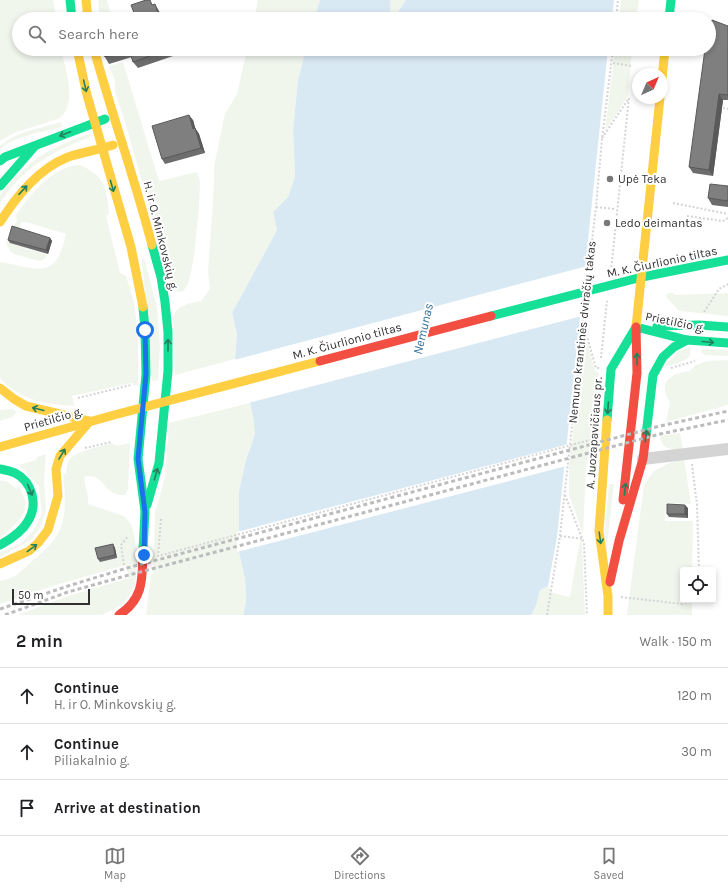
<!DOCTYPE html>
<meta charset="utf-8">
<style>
body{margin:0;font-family:Karla,sans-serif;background:#f2f2f2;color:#202124}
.controls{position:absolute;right:12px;bottom:12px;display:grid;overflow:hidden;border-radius:4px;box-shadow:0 2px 6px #0003}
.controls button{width:36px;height:36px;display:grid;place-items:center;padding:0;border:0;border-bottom:1px solid #e0e0e0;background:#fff;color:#202124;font:20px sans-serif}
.compass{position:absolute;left:632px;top:68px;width:36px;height:36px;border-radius:50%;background:#fff;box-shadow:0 2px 6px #0003;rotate:44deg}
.scale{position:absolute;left:12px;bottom:10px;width:78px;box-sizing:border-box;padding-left:4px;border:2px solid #303030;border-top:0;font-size:11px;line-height:14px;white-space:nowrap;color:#303030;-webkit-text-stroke:3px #fff;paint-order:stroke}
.stop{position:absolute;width:12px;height:12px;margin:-9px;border:3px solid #1a73e8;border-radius:50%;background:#fff}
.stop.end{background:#1a73e8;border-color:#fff;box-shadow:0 1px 4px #0008}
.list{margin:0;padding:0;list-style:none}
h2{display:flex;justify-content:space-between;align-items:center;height:52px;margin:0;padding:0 16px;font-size:17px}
h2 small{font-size:13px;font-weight:400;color:#757577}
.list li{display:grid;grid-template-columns:26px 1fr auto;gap:12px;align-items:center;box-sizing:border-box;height:56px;padding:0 16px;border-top:1px solid #e0e0e0}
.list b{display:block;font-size:15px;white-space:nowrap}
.list p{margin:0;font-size:13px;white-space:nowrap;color:#757577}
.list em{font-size:13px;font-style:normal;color:#757577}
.icon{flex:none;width:22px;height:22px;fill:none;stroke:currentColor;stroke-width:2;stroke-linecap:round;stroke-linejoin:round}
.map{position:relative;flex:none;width:728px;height:615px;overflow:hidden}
.search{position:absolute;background:#fff;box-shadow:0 2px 6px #0003;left:12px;right:12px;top:12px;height:44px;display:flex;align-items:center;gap:10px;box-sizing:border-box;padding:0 14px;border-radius:22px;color:#757577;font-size:15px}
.sheet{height:220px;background:#fff}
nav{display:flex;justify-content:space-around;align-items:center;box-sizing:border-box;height:56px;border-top:1px solid #e0e0e0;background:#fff;font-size:11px;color:#757577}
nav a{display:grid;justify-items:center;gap:2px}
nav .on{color:#787878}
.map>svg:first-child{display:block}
.green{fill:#f1f6ed}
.water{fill:#d9e9f4}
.pier{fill:#fff}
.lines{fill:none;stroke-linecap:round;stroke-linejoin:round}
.path{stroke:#d4d4d4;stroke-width:2;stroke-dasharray:2 2;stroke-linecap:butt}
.street{stroke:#d4d4d4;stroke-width:12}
.fast{stroke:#16e098;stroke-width:9}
.slow{stroke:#ffcf43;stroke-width:9}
.jam{stroke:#f24e42;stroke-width:9}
.rail{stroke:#bcbcbc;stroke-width:3;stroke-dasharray:4 3;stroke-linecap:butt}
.wall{fill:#6d6d6d}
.shaded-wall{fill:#595959}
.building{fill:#7f7f7f;stroke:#595959}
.oneway{stroke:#247f5f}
.route{stroke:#1a73e8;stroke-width:5}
.poi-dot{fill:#787878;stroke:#fff;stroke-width:1.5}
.labels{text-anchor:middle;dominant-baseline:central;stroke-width:4;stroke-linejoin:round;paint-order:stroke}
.poi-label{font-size:12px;fill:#303030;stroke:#fff;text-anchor:start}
.street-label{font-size:12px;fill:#303030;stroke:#fff}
.water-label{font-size:13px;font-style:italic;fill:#37729a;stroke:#fff}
</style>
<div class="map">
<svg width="728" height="615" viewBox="0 0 728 615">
<rect width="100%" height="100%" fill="#fff"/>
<g class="green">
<path d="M 0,0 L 53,0 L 56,19 L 19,19 L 19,49 L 61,49 C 65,68 78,103 60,118 L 14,133 L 0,141 Z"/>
<polygon points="98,0 107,0 112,19 100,19"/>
<polygon points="258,0 320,0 314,19 254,19"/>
<polygon points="390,0 406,0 393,19 391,19 391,17"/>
<polygon points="621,0 639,0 636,19 619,19"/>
<path d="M 247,49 L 306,49 L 298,80 L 293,130 L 295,176 L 288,197 L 273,212 L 277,230 L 232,313 L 237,334 L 235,359 L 175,375 L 173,317 C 179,303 188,304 201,301 L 210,289 L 208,272 L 214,185 L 214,166 L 225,114 L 237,94 Z"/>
<polygon points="615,49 632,49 628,96 605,131"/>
<polygon points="123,62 159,181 197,172 200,182 199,207 194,257 190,277 187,286 183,291 179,292 172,288 126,125 115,92 115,80 109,66"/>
<path d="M 61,122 L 62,127 C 43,132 15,136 0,149 L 0,146 C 15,132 41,128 61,122 Z"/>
<path d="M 88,134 L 90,135 L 89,138 C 53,150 19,171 0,204 L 0,195 L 3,190 C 12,181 22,171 32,162 C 48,149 69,141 88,134 Z"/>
<path d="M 80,165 C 105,176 107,188 109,214 L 106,216 L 120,273 L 126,276 L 134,302 L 138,333 L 138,385 L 134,386 L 132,383 L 72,396 L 75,406 C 45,404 21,401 0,378 L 0,262 C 38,268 56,282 66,234 L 26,222 L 21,222 L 20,231 L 10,243 L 47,255 L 46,258 L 41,261 L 35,260 L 14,254 L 10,251 L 6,243 L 17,220 L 15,216 C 30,195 52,166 80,165 Z"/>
<polygon points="144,258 157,307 160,347 158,380 152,381 142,259"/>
<polygon points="668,293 674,293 674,295 728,293 728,316 679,311 667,298 666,295"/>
<polygon points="585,333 595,371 599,373 586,471 583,534 569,495 569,465"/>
<path d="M 690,347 C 690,350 691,355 689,357 C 685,362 669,365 663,367 L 678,352 Z"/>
<polygon points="702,349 728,350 728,356 705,355 701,352"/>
<path d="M 728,360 L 728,405 L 666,422 L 670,402 C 657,383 670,373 690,371 C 700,359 713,361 728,360 Z"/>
<polygon points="250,403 253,416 255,434 246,460 239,492 239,552 245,579 246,602 243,615 146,615 151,575 153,574 155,513 165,477 169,423"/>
<polygon points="13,409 17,412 12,417 0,421 0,410"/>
<path d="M 680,433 L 683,449 C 671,450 662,450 660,436 Z"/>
<path d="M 112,443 C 117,448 124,444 130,443 L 128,489 L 125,495 C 122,495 118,495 115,494 C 102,487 103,475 85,476 C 83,486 90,495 88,504 L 124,516 L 131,524 L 134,534 L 138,559 L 135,584 L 125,603 L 102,615 L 18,615 L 68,596 L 129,578 L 126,565 L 52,586 L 0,604 L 0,581 C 5,580 10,578 15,576 C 20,573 26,566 31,562 C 67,534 67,517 63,474 L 66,474 C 66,469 67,463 70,459 C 77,451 101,446 112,443 Z"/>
<polygon points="46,454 44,482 46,510 40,528 31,540 0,557 0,552 20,544 33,531 42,514 39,486 19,465 36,460 37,457"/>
<polygon points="684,459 691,504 666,503 665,521 693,521 692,570 683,570 683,600 692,600 692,615 627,615 644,484 654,471 669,463"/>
<path d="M 0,480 L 8,482 L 17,489 L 19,486 C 21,491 24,496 25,501 C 28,518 11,527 0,538 Z"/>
<polygon points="609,484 614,484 606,556 605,523"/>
<polygon points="580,540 582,541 585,615 531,615 536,606 540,590 548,586 553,593 570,597"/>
</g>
<g class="water">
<polygon points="320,0 390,0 391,19 314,19"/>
<polygon points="406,0 614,0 612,19 393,19"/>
<polygon points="306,49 608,49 557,537 548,586 540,590 536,606 531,615 243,615 246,602 245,579 239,552 239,491 246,460 255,434 253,416 250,403 235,359 237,334 232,313 277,230 273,212 288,197 295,176 293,130 298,80"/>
</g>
<g class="pier">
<polygon points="587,266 582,316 248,403 234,360"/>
<polygon points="569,444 566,466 237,552 237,532"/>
</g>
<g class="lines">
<g class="path">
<polyline points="616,19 618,0"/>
<polyline points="613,63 631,66"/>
<polyline points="719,107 728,109"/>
<polyline points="602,138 629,98"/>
<polyline points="673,203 728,214"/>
<polyline points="596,207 614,209"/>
<polyline points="687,216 723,221 728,218"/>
<polyline points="611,271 629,97"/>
<polyline points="588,276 596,207 602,139 613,49"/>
<polyline points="704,312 719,289 728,284"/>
<polyline points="583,323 596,368 599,368"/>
<polyline points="601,358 607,301"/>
<polyline points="671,368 695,361"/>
<polyline points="78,398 131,385"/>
<polyline points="85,448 111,442"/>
<polyline points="692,464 697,505 699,570"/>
<polyline points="565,495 584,543 587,615"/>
<polyline points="161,519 158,556 594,439"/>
<polyline points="560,536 583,539"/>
<polyline points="124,565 121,545 128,536"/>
<polyline points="621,597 682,604 691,600"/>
<polyline points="547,615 560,536 585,307"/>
</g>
<polyline class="street" points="643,459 728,449"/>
<g class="fast">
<polyline points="70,0 72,19"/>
<polyline points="669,19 671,0"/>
<polyline points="0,161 5,157 105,119"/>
<polyline points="0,186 34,147"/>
<polyline points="143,307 145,330 146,374 138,459 145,511 143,550"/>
<polyline points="491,316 642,277 728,260"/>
<polyline points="657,326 699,325 728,327"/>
<polyline points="636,327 687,340 728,343"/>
<polyline points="607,420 611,369 636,327"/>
<polyline points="646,435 653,375 663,357 674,347 687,340"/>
<path d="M 0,469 C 5,470 10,471 15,473 C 33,482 38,505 28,521 C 22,532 11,539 0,545"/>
<polyline points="147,505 159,463 168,371 168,332 165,302 161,277 152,245"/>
</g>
<g class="slow">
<polyline points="86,0 88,19"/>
<polyline points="77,49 87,95 131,247 143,307"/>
<path d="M 94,49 C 112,115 135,179 152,245"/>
<polyline points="662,79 665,49"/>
<path d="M 0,222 C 17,196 38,169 68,157 C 83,152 98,150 113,145"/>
<polyline points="636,327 660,98"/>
<polyline points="0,388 14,399 26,406 89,421"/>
<polyline points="607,420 599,531 608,596 608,615"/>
<polyline points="0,447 114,415 320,361"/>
<polyline points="0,564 29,551 38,543 48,530 58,496 56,469 60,456 89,422"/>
</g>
<g class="jam">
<polyline points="320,361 491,316"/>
<polyline points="623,500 637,373 636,327"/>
<polyline points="610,582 619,541 643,459 646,435"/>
<path d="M 119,615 C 145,598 142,577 143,550"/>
</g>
<g class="rail">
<polyline points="0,609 68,586 127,568 660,426 728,411"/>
<polyline points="5,615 68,592 129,575 660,434 728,420"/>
</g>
</g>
<g class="wall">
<polygon points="728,26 728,100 723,100 713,176 693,173 689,167"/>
<polygon points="102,49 174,49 176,55 138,68 133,62 132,57 109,64 105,57"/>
<polygon points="193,120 195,128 199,134 205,153 165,164 162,159"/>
<polygon points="728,186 728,207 712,205 708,198"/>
<polygon points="50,238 52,241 48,254 10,243 8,240"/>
<polygon points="688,508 688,518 669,517 667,514"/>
<polygon points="113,544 115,548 117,558 100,562 98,559"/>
</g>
<g class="shaded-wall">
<polygon points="155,4 159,11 162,19 160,19"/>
<polygon points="172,49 174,49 176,55"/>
<polygon points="719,94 723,100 713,176 709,170"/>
<polygon points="189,115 193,120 197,134 193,129"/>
<polygon points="195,128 199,134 205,153 201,148"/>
<polygon points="50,238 52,241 48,254 46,250"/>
<polygon points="685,505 688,508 688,518 685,514"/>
<polygon points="113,544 115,548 117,558 115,555"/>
</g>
<g class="building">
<polygon points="146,0 150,0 152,5 155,4 160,19 118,19 134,13 131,5"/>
<polygon points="712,20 728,26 728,95 719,94 709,170 689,167 705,49 709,49 709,28"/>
<polygon points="102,49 169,49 133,62 129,50 105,57"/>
<polygon points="189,115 193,129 195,128 201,148 162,159 152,126"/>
<polygon points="710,184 728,186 728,201 708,198"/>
<polygon points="12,226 50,238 46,250 8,240"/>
<polygon points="667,504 685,505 685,514 667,514"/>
<polygon points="113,544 115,555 98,559 95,548"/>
</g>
<defs><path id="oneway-shaft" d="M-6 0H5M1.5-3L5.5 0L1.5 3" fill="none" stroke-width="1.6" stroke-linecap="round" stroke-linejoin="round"/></defs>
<g class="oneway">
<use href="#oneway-shaft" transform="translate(85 86) rotate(77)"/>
<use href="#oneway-shaft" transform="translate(65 134) rotate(159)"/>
<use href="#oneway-shaft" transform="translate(112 186) rotate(74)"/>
<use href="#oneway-shaft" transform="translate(23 190) rotate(-47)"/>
<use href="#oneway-shaft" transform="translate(708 342) rotate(5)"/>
<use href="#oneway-shaft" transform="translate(168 345) rotate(-90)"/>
<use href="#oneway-shaft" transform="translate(637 359) rotate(-91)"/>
<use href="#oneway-shaft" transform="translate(608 408) rotate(94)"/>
<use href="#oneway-shaft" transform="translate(38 409) rotate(-166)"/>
<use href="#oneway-shaft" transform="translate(646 436) rotate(-83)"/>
<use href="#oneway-shaft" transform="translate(62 454) rotate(-59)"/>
<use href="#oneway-shaft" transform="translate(156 474) rotate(-74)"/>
<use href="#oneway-shaft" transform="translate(625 489) rotate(-84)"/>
<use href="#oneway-shaft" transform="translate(30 490) rotate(67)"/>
<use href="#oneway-shaft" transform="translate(600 538) rotate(82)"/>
<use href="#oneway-shaft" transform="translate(32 548) rotate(-36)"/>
</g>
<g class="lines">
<polyline class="route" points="144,555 145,512 138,459 146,374 145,330"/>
</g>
<g class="poi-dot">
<circle cx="610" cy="179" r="4"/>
<circle cx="607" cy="223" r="4"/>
</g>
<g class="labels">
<g class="poi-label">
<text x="618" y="179">Upė Teka</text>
<text x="615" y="223">Ledo deimantas</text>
</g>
<g class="street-label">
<text transform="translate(161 236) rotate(76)">H. ir O. Minkovskių g.</text>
<text transform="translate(662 262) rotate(-12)">M. K. Čiurlionio tiltas</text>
<text transform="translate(675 322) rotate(12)">Prietilčio g.</text>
<text transform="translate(582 332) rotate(-84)">Nemuno krantinės dviračių takas</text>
<text transform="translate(347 341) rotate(-15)">M. K. Čiurlionio tiltas</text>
<text transform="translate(53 419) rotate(-16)">Prietilčio g.</text>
<text transform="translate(594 433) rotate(-86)">A. Juozapavičiaus pr.</text>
</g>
<g class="water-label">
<text transform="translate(423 329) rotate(-77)">Nemunas</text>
</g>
</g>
</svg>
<div class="controls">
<button><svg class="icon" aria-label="locate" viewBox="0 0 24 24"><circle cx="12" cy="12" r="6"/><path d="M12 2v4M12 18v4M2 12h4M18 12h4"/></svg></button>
</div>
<svg class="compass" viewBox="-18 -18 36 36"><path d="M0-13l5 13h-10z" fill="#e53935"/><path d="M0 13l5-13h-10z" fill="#757577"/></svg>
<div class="scale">50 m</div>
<div class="stop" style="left:145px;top:330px"></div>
<div class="stop end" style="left:144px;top:555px"></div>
<div class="search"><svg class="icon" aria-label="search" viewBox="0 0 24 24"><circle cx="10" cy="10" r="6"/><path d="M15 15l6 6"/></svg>Search here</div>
</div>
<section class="sheet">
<h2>2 min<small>Walk · 150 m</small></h2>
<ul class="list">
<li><svg class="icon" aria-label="ahead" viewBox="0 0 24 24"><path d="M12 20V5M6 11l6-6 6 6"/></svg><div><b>Continue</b><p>H. ir O. Minkovskių g.</p></div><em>120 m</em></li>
<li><svg class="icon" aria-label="ahead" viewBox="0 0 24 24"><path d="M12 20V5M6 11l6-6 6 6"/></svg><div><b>Continue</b><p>Piliakalnio g.</p></div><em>30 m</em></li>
<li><svg class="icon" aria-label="arrive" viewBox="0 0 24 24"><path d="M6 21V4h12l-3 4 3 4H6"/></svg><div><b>Arrive at destination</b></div></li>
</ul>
</section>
<nav>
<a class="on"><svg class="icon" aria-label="map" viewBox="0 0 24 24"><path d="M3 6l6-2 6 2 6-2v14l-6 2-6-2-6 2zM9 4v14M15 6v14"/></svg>Map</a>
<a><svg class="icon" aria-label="directions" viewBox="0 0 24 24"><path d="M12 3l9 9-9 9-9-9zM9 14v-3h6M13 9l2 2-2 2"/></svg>Directions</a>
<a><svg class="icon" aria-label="saved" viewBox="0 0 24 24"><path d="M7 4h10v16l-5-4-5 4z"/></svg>Saved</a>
</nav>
